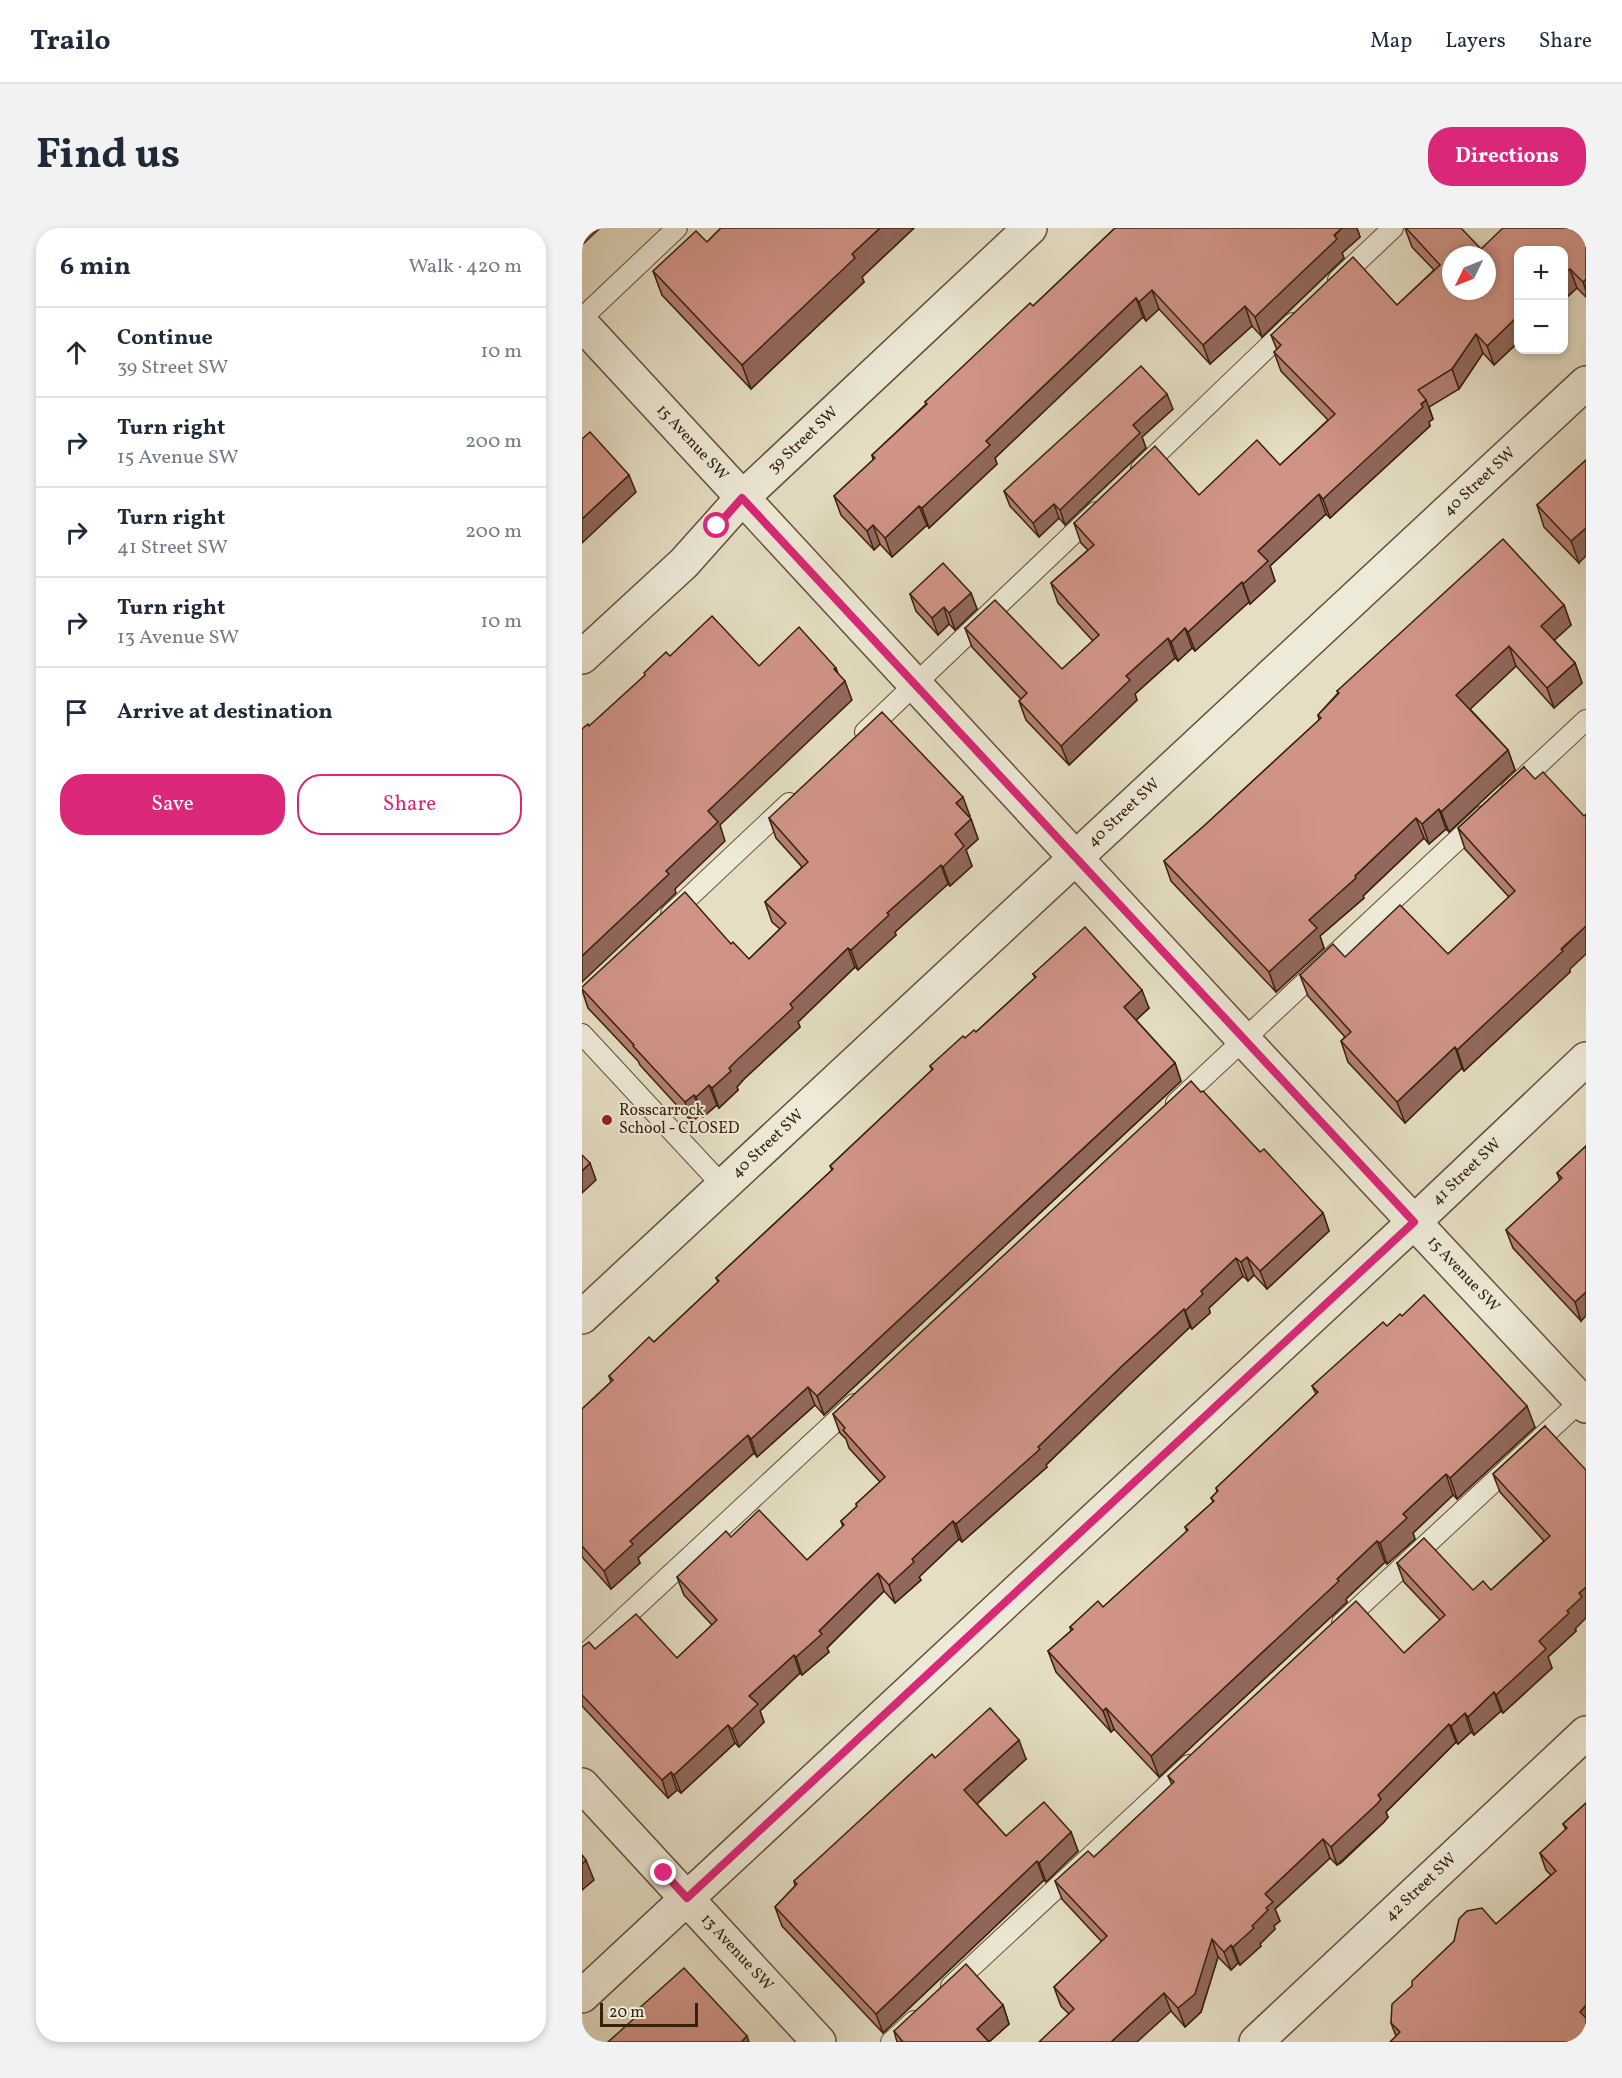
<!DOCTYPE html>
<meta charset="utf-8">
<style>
body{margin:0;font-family:Vollkorn,serif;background:#f2f2f3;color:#1f2937}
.controls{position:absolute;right:18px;top:18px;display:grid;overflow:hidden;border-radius:12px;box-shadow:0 3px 9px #0003}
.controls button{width:54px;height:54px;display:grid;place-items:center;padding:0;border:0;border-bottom:2px solid #e0e1e3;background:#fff;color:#1f2937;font:30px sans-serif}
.compass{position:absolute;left:860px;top:18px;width:54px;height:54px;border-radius:50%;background:#fff;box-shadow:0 3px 9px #0003;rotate:227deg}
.scale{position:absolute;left:18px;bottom:15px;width:98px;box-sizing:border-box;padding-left:6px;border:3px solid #38210c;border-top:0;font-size:16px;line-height:21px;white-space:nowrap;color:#38210c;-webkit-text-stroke:4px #eeead9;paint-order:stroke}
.stop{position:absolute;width:18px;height:18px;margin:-14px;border:4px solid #db2777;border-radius:50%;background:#fff}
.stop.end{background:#db2777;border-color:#fff;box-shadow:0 2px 6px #0008}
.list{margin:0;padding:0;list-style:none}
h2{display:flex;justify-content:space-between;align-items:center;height:78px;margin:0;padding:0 24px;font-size:26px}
h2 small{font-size:20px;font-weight:400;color:#747a83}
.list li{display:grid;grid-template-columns:39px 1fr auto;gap:18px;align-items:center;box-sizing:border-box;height:90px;padding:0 24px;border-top:2px solid #e0e1e3}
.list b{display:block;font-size:22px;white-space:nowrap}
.list p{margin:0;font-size:20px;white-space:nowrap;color:#747a83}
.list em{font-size:20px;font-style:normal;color:#747a83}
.actions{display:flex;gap:12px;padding:18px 24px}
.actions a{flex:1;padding:14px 0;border:2px solid #db2777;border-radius:24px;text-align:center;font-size:21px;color:#db2777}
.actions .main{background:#db2777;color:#fff}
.icon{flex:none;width:33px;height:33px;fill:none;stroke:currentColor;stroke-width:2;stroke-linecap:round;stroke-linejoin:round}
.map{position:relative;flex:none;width:1004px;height:1814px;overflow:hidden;border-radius:24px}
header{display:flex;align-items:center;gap:36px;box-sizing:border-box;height:84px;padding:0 30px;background:#fff;border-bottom:2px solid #e0e1e3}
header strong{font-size:28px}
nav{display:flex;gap:33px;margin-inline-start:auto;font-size:21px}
.intro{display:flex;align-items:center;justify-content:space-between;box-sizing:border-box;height:144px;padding:0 36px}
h1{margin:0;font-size:42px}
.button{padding:15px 27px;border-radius:24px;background:#db2777;color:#fff;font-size:21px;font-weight:700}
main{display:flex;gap:36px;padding:0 36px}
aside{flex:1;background:#fff;border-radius:24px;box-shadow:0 3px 9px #0003}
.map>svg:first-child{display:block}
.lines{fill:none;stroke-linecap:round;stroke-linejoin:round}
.lane-casing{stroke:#63503a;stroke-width:22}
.street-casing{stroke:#63503a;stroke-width:36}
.lane{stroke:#eeead9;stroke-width:20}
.street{stroke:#eeead9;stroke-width:33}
.wall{fill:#b37f74;stroke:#38210c;stroke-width:1.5}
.shaded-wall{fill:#92685e;stroke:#38210c;stroke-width:1.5}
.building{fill:#d09487;stroke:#38210c;stroke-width:1.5;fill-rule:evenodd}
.route{stroke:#db2777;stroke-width:8}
.poi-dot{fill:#8f2418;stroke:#eeead9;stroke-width:2}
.labels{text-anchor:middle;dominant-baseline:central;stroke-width:4.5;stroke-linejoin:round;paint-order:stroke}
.street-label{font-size:16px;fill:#38210c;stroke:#eeead9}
.poi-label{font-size:16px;fill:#38210c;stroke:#eeead9;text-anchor:start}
</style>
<header>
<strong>Trailo</strong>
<nav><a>Map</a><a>Layers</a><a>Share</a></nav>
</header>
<div class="intro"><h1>Find us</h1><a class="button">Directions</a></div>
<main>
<aside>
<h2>6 min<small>Walk · 420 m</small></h2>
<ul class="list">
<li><svg class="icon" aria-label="ahead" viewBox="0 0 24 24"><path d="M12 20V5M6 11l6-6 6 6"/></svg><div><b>Continue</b><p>39 Street SW</p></div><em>10 m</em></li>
<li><svg class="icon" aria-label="right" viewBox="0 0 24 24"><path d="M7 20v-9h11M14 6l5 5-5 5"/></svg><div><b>Turn right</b><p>15 Avenue SW</p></div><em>200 m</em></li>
<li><svg class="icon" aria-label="right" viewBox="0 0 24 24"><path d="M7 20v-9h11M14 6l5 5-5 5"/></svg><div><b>Turn right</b><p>41 Street SW</p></div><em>200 m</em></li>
<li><svg class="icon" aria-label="right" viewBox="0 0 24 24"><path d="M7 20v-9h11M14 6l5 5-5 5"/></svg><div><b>Turn right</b><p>13 Avenue SW</p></div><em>10 m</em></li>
<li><svg class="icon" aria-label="arrive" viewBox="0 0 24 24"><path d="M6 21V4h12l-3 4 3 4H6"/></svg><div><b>Arrive at destination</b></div></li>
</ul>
<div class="actions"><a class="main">Save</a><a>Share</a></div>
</aside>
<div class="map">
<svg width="1004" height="1814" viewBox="0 0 1004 1814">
<rect width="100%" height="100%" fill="#e5dec4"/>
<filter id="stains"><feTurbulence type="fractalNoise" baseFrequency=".00333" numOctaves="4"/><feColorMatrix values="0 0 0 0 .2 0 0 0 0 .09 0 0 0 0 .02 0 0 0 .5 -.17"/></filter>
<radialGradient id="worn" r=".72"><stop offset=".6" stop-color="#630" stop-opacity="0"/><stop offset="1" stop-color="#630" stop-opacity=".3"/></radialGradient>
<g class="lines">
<g class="lane-casing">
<g id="lane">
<polyline points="756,52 811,0"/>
<polyline points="0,90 95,0"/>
<polyline points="559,241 711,95"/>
<polyline points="283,504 514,284"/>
<polyline points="929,562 1004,492"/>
<polyline points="89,686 207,575"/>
<polyline points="0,806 140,957"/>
<polyline points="594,875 901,588"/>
<polyline points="760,1395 1004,1168"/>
<polyline points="0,1429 272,1176"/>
<polyline points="369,1758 607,1537"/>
<polyline points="309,1814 332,1793"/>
</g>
</g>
<g class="street-casing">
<g id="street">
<path id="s1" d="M 0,96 L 662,812 L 1004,1178"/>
<path id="s2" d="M 0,429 L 102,335 L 160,270 L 448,0"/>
<path id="s3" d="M 0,1089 L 1004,155"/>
<path id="s4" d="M 0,1557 L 237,1814"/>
<path id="s5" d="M 0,1768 L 832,994 L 1004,831"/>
<path id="s6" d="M 674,1814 L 1004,1505"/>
</g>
</g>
<use href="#lane" class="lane"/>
<use href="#street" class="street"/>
</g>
<g class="wall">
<polygon points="139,0 332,0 280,49 282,54 169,161 80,67 71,43 125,14"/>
<polygon points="533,0 775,0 778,9 760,25 762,30 680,109 670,98 628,136 577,81 564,93 561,89 413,230 415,236 347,300 345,297 310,329 298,316 292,322 259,287 252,268 291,232 290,227 344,176 343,174 451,78"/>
<polygon points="823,0 899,21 1004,0 1004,69 995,60 912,137 901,125 877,161 847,179 851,191 847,194 848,198 748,290 744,286 688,338 693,353 668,376 667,374 613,423 610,420 596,433 593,430 553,466 555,472 487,537 444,492 437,473 439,471 390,419 383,400 480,441 511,413 476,375 469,355 506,322 499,315 492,295 617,267 698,237 746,192 699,143 692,124 695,122 689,107 815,77 852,42 830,19"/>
<polygon points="591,181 560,209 564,220 483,297 477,290 457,309 428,278 422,263"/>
<polygon points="1004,232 997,335 962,299 955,277"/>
<polygon points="389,365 395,381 373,402 367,396 356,407 334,383 328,366"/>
<polygon points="982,377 989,397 972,412 993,435 1000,455 972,480 934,438 888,481 926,522 933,542 867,604 864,601 847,616 842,610 781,668 782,670 738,708 742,720 694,764 589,653 582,633 623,597 737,492 736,487 756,465 755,463"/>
<polygon points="942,539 988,744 882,843 880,840 823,895 766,834 759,813 763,809 726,768 718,747 763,729 866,726 927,669 883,621 876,600"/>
<polygon points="388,588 387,590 389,591 396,611 384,622 390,638 368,658 366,656 313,704 314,707 276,742 273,739 216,794 218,799 162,851 155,859 156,862 137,880 135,877 121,889 119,886 110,894 58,837 56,833 6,780 0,762 0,759 149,716 167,731 198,701 190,694 183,674 220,639 194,610 187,590"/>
<polygon points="451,746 567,780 554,792 593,835 599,853 242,1187 233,1177 175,1229 172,1225 56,1330 58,1335 29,1361 0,1329 0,1181 29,1154 27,1148 72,1114 136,1054 134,1050 250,942 248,938 350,842 348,838 383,810 394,804 453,750"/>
<polygon points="619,864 678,924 741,985 747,1003 685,1061 672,1047 666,1053 661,1048 627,1080 628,1085 610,1101 608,1099 548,1156 464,1237 465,1239 380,1314 377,1311 337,1349 339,1352 313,1375 302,1363 245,1420 247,1424 220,1447 218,1445 178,1483 182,1494 157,1519 153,1515 99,1565 95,1562 86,1570 0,1478 0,1419 95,1430 130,1397 102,1367 95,1349 149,1309 225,1332 261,1299 259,1293 275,1279 274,1276 298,1254 267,1220 264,1211 258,1205 251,1186"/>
<polygon points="1004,918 999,1093 931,1020 924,1002 978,953 975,945"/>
<polygon points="805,1098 953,1199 875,1271 871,1267 831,1305 833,1311 805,1336 803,1334 764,1371 765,1374 577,1549 532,1501 529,1504 474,1444 466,1423 489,1403 488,1399 521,1379 605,1304 603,1299 631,1274 629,1270 635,1264 634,1260 734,1166 730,1158"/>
<polygon points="963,1198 994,1403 966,1429 970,1440 921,1485 919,1483 892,1507 889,1504 876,1516 874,1514 804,1584 806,1589 802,1594 759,1635 755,1637 748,1630 693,1681 698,1693 692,1698 693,1701 678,1716 679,1718 658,1737 656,1735 649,1742 636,1729 619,1784 603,1799 589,1783 487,1786 479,1778 472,1759 520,1714 480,1671 473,1653 512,1629 590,1557 586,1548 822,1425 858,1392 822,1354 815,1335 891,1362 909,1362 962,1313 918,1264 911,1246"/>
<polygon points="353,1530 444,1531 395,1576 424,1608 489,1604 496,1623 464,1654 462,1652 301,1805 200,1698 193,1679 213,1658 212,1653"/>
<polygon points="1004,1575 1004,1814 814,1808 809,1795 914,1696 969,1647 964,1642 958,1625 984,1602 981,1596"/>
<polygon points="421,1777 427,1796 407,1814 315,1814 312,1803"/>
</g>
<g class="shaded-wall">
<polygon points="0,0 18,0 0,17"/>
<polygon points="298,0 332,0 280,49 282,54 169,161 160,137 270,26"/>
<polygon points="760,0 775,0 778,9 760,25 762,30 680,109 673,89"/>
<polygon points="988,41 995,60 981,72 981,46"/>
<polygon points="1004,51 1004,63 1001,54"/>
<polygon points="570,62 577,81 564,93 557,74"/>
<polygon points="554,70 561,89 413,230 415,236 347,300 340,280 404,213"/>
<polygon points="663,78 670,98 628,136 621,117"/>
<polygon points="936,88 936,114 912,137 905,118"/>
<polygon points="894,106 901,125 877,161 870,141"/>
<polygon points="585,166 591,181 560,209 564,220 483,297 478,282 551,197"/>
<polygon points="844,172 851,191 847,194 848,198 748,290 741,271"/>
<polygon points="47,247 54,264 0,315 0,291"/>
<polygon points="737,266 744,286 688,338 693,353 668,376 661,356 676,323"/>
<polygon points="472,276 477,290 457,309 451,295"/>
<polygon points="337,278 345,297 310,329 303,310"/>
<polygon points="291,297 298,316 292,322 285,303"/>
<polygon points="1004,300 1004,328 997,335 989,313"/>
<polygon points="660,354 667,374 613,423 606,404"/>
<polygon points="389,365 395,381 373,402 367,385"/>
<polygon points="982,377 989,397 966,418 959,398"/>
<polygon points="362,379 367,396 356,407 350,390"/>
<polygon points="603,400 610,420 596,433 589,414"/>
<polygon points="586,410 593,430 553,466 555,472 487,537 479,518 544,448"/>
<polygon points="927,418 934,438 882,487 874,467"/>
<polygon points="993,435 1000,455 972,480 965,460"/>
<polygon points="254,440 260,456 263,453 270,472 138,597 143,613 93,661 94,665 0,754 0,728 84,643 126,583"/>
<polygon points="926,522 933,542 867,604 859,584"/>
<polygon points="381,569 388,588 381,595 374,575"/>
<polygon points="857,581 864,601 847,616 840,596"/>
<polygon points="834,590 842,610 781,668 782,670 738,708 742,720 694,764 687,744 727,692"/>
<polygon points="389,591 396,611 384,622 390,638 368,658 361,639 373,606"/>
<polygon points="359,637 366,656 313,704 314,707 276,742 269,722 305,685"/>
<polygon points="1004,698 1004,726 988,741 988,744 882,843 875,822"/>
<polygon points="266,720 273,739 216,794 218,799 162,851 155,859 156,862 137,880 130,860 147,840 208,776"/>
<polygon points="560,762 567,780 549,797 542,779"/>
<polygon points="873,819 880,840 823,895 815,874"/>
<polygon points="593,835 599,853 242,1187 235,1168"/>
<polygon points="127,857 135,877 121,889 114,869"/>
<polygon points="112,867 119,886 110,894 103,874"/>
<polygon points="8,935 14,952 0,965 0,943"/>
<polygon points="741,985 747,1003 685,1061 678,1043"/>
<polygon points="665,1029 672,1047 666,1053 659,1034"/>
<polygon points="654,1030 661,1048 627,1080 628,1085 610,1101 603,1083 619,1063"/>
<polygon points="1004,1064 1004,1088 999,1093 993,1074"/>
<polygon points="602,1081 608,1099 548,1156 464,1237 465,1239 380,1314 374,1296 456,1219 541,1137"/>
<polygon points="226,1159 233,1177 175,1229 169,1211"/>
<polygon points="945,1178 953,1199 875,1271 868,1250"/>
<polygon points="166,1207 172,1225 56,1330 58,1335 29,1361 22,1343 48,1313"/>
<polygon points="864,1246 871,1267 831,1305 833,1311 805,1336 798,1315 821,1286"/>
<polygon points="371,1293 377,1311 337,1349 339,1352 313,1375 307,1357 330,1331"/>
<polygon points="795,1313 803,1334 764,1371 765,1374 577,1549 569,1528"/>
<polygon points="296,1345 302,1363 245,1420 247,1424 220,1447 214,1429 237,1403"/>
<polygon points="1004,1359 1004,1390 993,1401 994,1403 966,1429 970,1440 921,1485 914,1467 957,1413 985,1383 997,1365"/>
<polygon points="212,1427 218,1445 178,1483 182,1494 157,1519 150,1501 167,1468"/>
<polygon points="912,1464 919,1483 892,1507 886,1489"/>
<polygon points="524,1480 532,1501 529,1504 521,1483"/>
<polygon points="883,1485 889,1504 876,1516 869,1498"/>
<polygon points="867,1496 874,1514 804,1584 806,1589 802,1594 755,1637 749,1619 796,1567"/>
<polygon points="146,1497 153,1515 99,1565 92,1547"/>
<polygon points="437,1512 444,1531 389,1581 382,1562"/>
<polygon points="89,1544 95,1562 86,1570 80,1552"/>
<polygon points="489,1604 496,1623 464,1654 457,1635"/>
<polygon points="741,1611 748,1630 693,1681 698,1693 692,1698 693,1701 678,1716 679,1718 658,1737 651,1719 670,1698 683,1666"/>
<polygon points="4,1632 12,1652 0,1662 0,1636"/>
<polygon points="455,1633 462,1652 301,1805 294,1786"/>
<polygon points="630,1711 636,1729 619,1784 603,1799 596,1780"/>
<polygon points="649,1717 656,1735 649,1742 642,1724"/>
<polygon points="582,1765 589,1783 555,1814 529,1814"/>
<polygon points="421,1777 427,1796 407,1814 395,1801"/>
<polygon points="1004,1777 1004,1800 998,1784"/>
<polygon points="165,1808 167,1814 159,1814"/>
</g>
<g class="building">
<polygon points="139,0 298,0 270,26 273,30 160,137 71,43 114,3 125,14"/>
<polygon points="533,0 760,0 752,7 755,11 673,89 663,78 621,117 570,62 557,74 554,70 404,213 408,217 340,280 337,278 303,310 291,297 285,303 252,268 293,230 290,227 345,176 343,174 448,75 451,78"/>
<path d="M 824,0 L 879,0 L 899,21 L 921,0 L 1004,0 L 1004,51 L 1001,54 L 988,41 L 981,46 L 981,22 L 936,22 L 936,88 L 905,118 L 894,106 L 870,141 L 836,162 L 844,172 L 839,176 L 841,179 L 741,271 L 737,266 L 676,323 L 686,333 L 661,356 L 660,354 L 606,404 L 603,400 L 589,414 L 586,410 L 544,448 L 548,452 L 479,518 L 437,473 L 445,465 L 383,400 L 413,372 L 480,441 L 517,407 L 469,355 L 512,317 L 492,295 L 573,218 L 617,267 L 675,212 L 698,237 L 753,186 L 692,124 L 699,117 L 689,107 L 771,29 L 815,77 L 858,37 ZM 869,27 L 905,27 L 905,63 L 869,63 Z"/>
<polygon points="559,138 585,166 551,197 558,205 478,282 472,276 451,295 422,263"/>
<polygon points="8,204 47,247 0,291 0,211"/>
<polygon points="1004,232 1004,300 989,313 955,277"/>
<polygon points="921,311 982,377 959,398 993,435 965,460 927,418 874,467 926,522 859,584 857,581 840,596 834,590 773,648 774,650 727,692 735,700 687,744 582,633 623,597 739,490 736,487 757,465 755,463"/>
<polygon points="361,335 389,365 367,385 362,379 350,390 328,366"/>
<polygon points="130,388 177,438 217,399 254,440 252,441 263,453 126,583 136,594 84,643 87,646 0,728 0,501 6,496 7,498 63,447 62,445 84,424 88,428"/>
<polygon points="300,484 381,569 374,575 389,591 373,606 382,618 361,639 359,637 305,685 307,687 269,722 266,720 208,776 211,780 155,832 147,840 149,843 130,860 127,857 114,869 112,867 103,874 51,818 52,817 0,761 0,759 103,664 149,716 151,714 167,731 204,695 183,674 226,634 187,590"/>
<polygon points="942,539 953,551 961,544 1002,588 1004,586 1004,698 979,721 981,723 875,822 873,819 815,874 759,813 769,804 718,747 751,716 763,729 818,677 866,726 933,663 876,600"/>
<polygon points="503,699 560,762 542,779 593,835 235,1168 226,1159 169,1211 166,1207 48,1313 51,1316 22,1343 0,1318 0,1181 31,1152 27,1148 67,1109 72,1114 137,1053 134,1050 251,941 248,938 351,841 348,838 381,808 383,810 392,802 394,804 454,749 451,746"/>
<polygon points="609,853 619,864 621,863 678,924 682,921 741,985 678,1043 665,1029 659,1034 654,1030 619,1063 621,1066 603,1083 602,1081 541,1137 456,1219 458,1221 374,1296 371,1293 330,1331 332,1334 307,1357 296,1345 237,1403 240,1406 214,1429 212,1427 167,1468 176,1476 150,1501 146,1497 92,1547 89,1544 80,1552 0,1467 0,1419 7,1414 13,1421 54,1386 95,1430 135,1392 95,1349 144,1303 149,1309 177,1282 225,1332 262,1297 259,1293 275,1278 274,1276 303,1249 261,1202 263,1200 251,1186"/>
<polygon points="1004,918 1004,1064 993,1074 924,1002 980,950 975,945"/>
<polygon points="0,927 8,935 0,943"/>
<polygon points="842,1067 945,1178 868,1250 864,1246 821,1286 825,1290 798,1315 795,1313 755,1351 757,1353 569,1528 524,1480 521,1483 466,1423 491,1401 488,1399 516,1373 521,1379 606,1302 603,1299 632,1273 629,1270 636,1263 634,1260 736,1164 730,1158 801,1094 805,1098 818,1086 820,1088"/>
<polygon points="963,1198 1004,1242 1004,1359 997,1365 1000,1369 985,1383 987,1385 957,1413 964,1421 914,1467 912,1464 886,1489 883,1485 869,1498 867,1496 796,1567 799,1571 795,1576 752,1616 749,1619 741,1611 683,1666 691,1674 684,1680 686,1682 670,1698 672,1700 651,1719 649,1717 642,1724 630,1711 613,1766 596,1780 582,1765 529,1814 457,1814 492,1781 472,1759 525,1708 473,1653 506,1623 512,1629 592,1554 586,1548 774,1373 822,1425 863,1387 815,1335 842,1310 891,1362 901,1353 909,1362 968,1308 911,1246"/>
<polygon points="408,1480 437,1512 382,1562 424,1608 462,1574 489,1604 457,1635 455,1633 294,1786 193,1679 215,1656 212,1653 350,1526 353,1530"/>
<polygon points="1004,1575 1004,1777 998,1784 1004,1790 1004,1814 808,1814 818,1804 809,1795 810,1776 830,1758 830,1753 872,1713 877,1691 885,1683 900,1680 914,1696 974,1643 958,1625 985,1600 981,1596"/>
<polygon points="0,1627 4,1632 0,1636"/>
<polygon points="384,1736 421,1777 395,1801 407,1814 321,1814 312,1803"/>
<polygon points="102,1740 165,1808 159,1814 26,1814 56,1787 53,1784"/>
</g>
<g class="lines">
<polyline class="route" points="82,1645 105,1670 832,994 160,270 135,298"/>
</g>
<circle class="poi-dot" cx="25" cy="892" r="6"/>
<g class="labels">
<g class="street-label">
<text stroke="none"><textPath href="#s2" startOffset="310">39 Street SW</textPath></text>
<text stroke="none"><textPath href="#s1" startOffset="162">15 Avenue SW</textPath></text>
<text stroke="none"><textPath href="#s3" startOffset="1226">40 Street SW</textPath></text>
<text stroke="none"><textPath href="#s3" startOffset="740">40 Street SW</textPath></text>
<text stroke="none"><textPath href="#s3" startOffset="254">40 Street SW</textPath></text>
<text stroke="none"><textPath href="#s5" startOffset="1209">41 Street SW</textPath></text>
<text stroke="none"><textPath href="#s1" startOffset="1296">15 Avenue SW</textPath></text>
<text stroke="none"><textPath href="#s6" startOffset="226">42 Street SW</textPath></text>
<text stroke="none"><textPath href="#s4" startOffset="228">13 Avenue SW</textPath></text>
</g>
<g class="poi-label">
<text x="37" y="883">Rosscarrock<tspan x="37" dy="18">School - CLOSED</tspan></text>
</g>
</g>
<rect width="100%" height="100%" filter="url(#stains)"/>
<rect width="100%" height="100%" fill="url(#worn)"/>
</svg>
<div class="controls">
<button>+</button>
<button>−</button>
</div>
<svg class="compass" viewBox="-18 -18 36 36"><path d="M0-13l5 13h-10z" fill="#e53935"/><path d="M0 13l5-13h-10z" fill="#747a83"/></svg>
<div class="scale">20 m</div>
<div class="stop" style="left:135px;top:298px"></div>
<div class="stop end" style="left:82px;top:1645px"></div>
</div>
</main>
